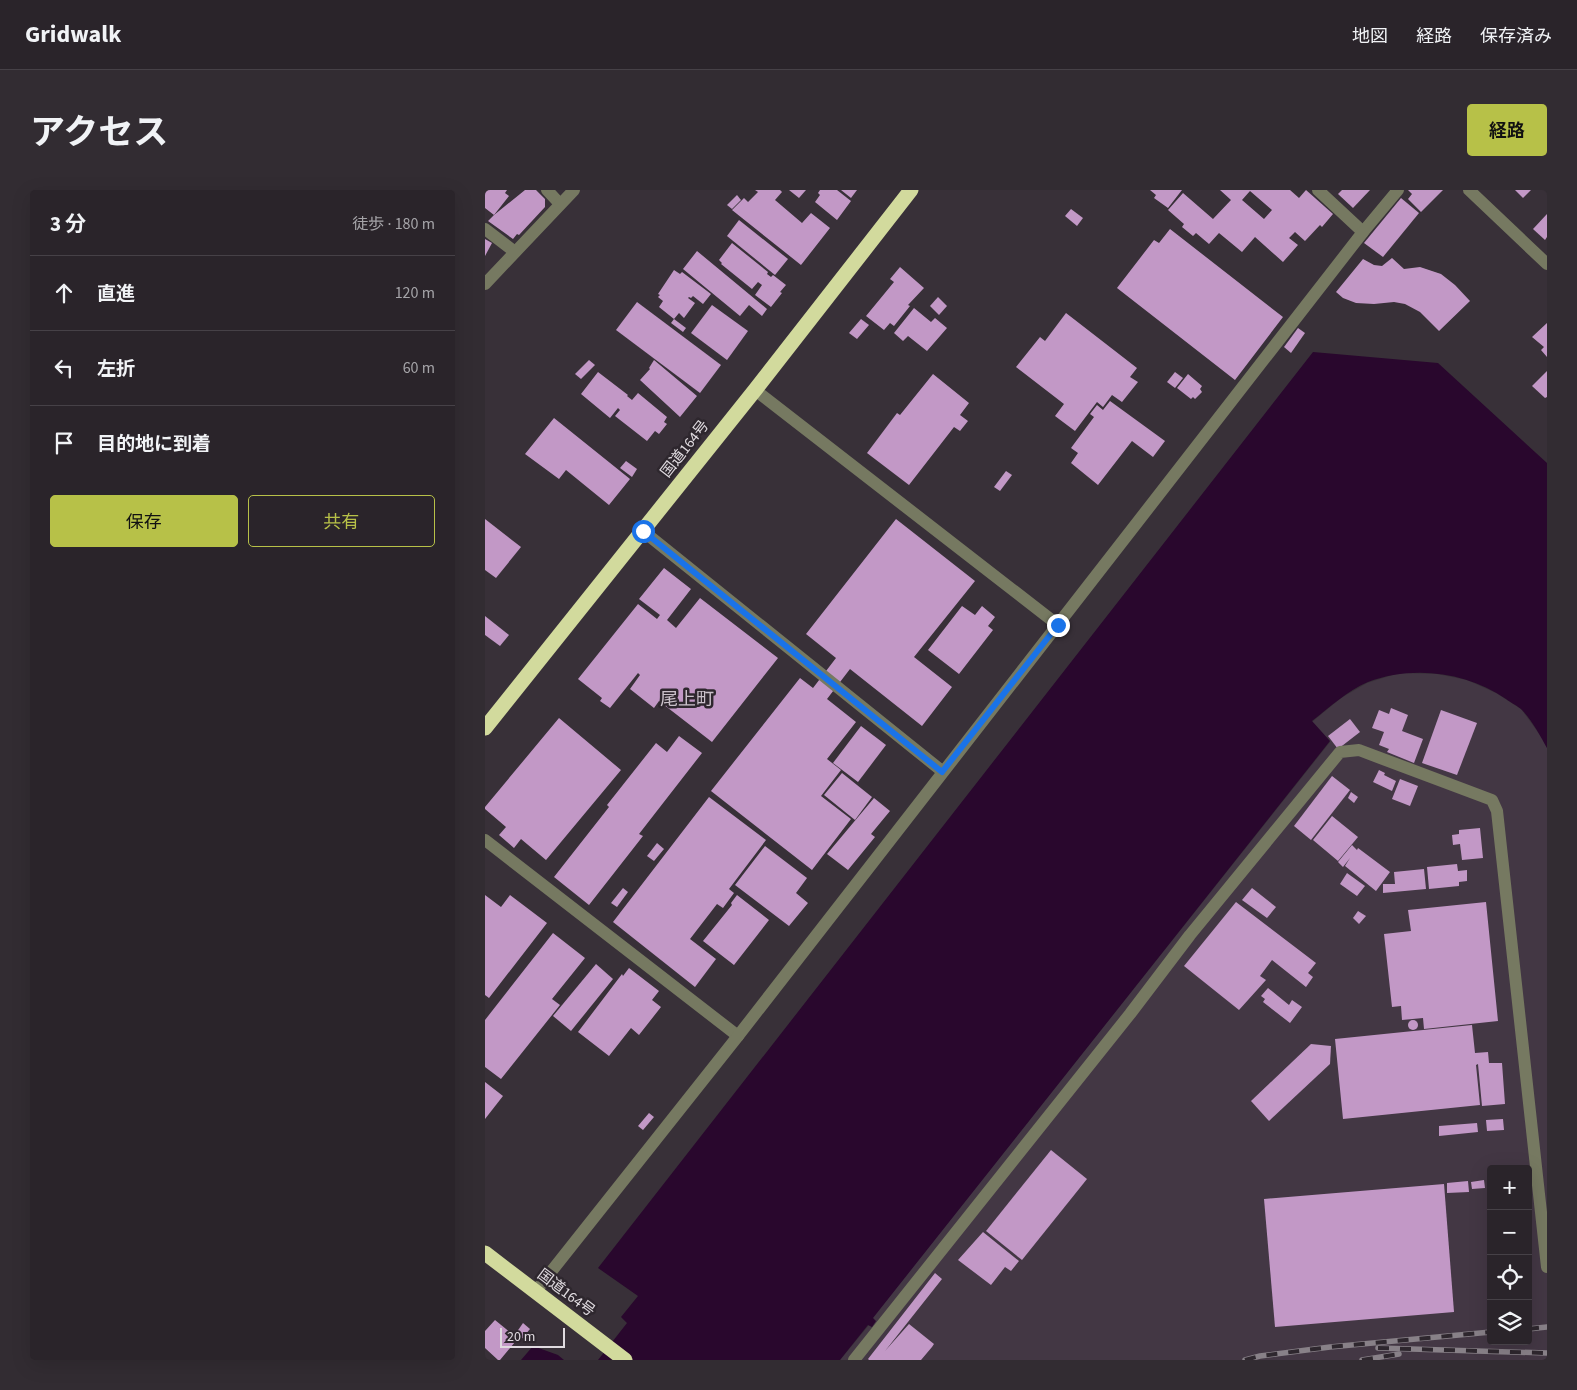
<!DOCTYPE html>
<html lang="ja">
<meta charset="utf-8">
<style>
body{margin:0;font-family:"Source Sans 3","Noto Sans JP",sans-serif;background:#322c32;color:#f1f3f6}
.controls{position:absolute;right:15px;bottom:15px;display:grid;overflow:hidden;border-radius:5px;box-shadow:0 5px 20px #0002}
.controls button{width:45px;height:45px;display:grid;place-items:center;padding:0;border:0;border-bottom:1px solid #464147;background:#2a242a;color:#f1f3f6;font:25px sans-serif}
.scale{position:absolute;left:15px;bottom:12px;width:65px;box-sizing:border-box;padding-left:5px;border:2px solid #e0dbe0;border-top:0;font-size:14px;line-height:18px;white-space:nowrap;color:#e0dbe0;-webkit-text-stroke:4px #2e272e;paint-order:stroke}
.stop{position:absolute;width:15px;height:15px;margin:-11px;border:4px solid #1a73e8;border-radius:50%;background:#fff}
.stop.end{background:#1a73e8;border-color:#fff;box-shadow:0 1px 5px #0008}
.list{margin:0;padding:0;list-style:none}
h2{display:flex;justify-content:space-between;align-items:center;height:65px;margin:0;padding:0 20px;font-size:21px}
h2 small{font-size:16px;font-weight:400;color:#a5a4a8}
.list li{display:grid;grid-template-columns:32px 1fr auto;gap:15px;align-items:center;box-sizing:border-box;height:75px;padding:0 20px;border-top:1px solid #464147}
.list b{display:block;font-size:19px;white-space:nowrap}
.list em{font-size:16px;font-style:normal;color:#a5a4a8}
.actions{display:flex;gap:10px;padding:15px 20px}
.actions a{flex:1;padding:11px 0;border:1px solid #b7c148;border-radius:5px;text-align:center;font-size:18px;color:#b7c148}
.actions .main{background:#b7c148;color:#111}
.icon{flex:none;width:28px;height:28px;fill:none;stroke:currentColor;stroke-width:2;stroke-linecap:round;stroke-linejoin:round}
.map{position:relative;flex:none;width:1062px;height:1170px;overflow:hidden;border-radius:5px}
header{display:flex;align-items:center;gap:30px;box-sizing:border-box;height:70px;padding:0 25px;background:#2a242a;border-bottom:1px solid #464147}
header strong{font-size:24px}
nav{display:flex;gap:28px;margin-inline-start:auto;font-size:18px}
.intro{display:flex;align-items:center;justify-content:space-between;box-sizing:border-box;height:120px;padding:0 30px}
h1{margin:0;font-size:35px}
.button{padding:12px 22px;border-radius:5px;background:#b7c148;color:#111;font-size:18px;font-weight:700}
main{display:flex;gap:30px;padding:0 30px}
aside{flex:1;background:#2a242a;border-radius:5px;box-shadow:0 5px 20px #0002}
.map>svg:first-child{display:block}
.built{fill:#433744;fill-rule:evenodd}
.water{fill:#29072d}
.building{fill:#c298c6;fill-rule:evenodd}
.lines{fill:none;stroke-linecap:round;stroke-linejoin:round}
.minor{stroke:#767961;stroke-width:12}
.highway{stroke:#d2da9d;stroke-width:15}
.rail-casing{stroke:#888188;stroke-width:5.5}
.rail{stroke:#2e272e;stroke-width:4;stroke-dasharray:11;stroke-linecap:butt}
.route{stroke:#1a73e8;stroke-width:6}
.labels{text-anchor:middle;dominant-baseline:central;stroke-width:5;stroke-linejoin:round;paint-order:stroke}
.street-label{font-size:15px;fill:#e0dbe0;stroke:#2e272e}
.quarter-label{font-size:18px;fill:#cac1ca;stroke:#2e272e}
</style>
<header>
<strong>Gridwalk</strong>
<nav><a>地図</a><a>経路</a><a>保存済み</a></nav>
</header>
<div class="intro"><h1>アクセス</h1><a class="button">経路</a></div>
<main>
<aside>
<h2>3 分<small>徒歩 · 180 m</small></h2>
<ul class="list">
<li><svg class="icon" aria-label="ahead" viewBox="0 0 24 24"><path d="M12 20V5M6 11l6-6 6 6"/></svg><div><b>直進</b></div><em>120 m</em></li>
<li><svg class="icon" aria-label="left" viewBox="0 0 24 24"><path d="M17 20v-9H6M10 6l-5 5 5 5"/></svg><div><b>左折</b></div><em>60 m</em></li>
<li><svg class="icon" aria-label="arrive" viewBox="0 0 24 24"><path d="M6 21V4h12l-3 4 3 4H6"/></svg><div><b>目的地に到着</b></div></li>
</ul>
<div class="actions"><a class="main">保存</a><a>共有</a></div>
</aside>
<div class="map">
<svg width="1062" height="1170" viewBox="0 0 1062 1170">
<rect width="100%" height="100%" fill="#383038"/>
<path class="built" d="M 914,483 L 952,484 L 982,490 L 1011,503 L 1036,519 L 1055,545 L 1062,558 L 1062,1170 L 355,1170 L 384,1135 L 387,1137 L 387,1128 L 845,552 L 827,532 L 856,508 L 882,493 ZM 1006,979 L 1043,979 L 1043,1151 L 1006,1151 Z"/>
<g class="water">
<path d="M 828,162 L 953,173 L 1062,273 L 1062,558 C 1055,545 1047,531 1037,520 C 1033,516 1026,513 1021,509 C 982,482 928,475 883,492 C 863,500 844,518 827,531 L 845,551 L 388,1128 L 391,1131 L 387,1137 L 383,1135 L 355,1170 L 113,1170 L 142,1133 L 136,1127 L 153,1106 L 113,1078 Z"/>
<polygon points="48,1156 73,1165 79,1170 36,1170"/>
</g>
<g class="building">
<polygon points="0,0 22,0 20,3 24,6 9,25 0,18"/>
<polygon points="40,0 51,0 60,9 60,17 34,45 32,44 28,49 3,31 9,25"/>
<polygon points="270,0 295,0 297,2 290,10 317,33 326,23 345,38 316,75 247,20 259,8 263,12 273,2"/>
<polygon points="304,0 321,0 314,8"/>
<polygon points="335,0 352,0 366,11 352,30 330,12 335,5 333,3"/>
<polygon points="356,0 372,0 366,8"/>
<polygon points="665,0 697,0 683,18 669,8 671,5"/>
<path d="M 735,0 L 805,0 L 814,8 L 821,0 L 848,24 L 837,37 L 835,35 L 820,51 L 810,42 L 804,48 L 813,55 L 798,72 L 770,47 L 757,62 L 734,43 L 724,54 L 711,43 L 708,46 L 697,37 L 699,34 L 683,20 L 698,3 L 728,29 L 746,10 ZM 765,1 L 787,20 L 779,29 L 757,10 Z"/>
<polygon points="857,0 885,0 868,18 853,4"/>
<polygon points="923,0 958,0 936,22 923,9 927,4"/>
<polygon points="1030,0 1046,0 1038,8"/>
<polygon points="252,5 256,10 247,19 242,15"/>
<polygon points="916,8 934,23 898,67 879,53"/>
<polygon points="586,19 598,28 592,36 580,26"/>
<polygon points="1062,24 1062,47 1060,50 1048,39"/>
<polygon points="254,30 303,69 290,85 242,46"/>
<polygon points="685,39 798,127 750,190 632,98 669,50 674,53"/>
<polygon points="0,49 7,53 0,66"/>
<polygon points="247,53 283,82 282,84 286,87 288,85 301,95 295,102 297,103 286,117 270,105 277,95 273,92 267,99 236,74 237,73 234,70"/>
<polygon points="212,61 282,119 277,126 264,115 255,126 198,79"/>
<polygon points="907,68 919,79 935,77 956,84 970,95 985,111 954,141 935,122 920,114 909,112 889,114 871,113 858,108 851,102 878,69 889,75 897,76"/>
<polygon points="415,77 439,98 423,115 425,116 409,136 405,133 399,140 381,126 409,92 405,89"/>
<polygon points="189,80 195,84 197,82 226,104 218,114 208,106 206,108 204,107 203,108 210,113 199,128 194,123 189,129 174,117 178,111 173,107 175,105 173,104"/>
<polygon points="453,107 462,116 454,125 445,116"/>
<polygon points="152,112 236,175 215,203 131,140"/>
<polygon points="227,115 263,141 242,170 206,143"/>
<polygon points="429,118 446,132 450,128 462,138 442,161 423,146 418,151 409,143"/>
<polygon points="581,123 652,178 645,187 653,192 637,212 627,205 618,217 612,212 590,241 570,226 579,214 531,177 555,147 560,151"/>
<polygon points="189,129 201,138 198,142 186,133"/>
<polygon points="376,129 384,135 372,149 364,143"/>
<polygon points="1062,133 1062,167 1056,160 1059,157 1047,147"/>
<polygon points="813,138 820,143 806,163 799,157"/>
<polygon points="104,170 110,175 96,189 90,184"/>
<polygon points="169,170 212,206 195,227 155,190 165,179 164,178"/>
<polygon points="1062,181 1062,207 1060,208 1047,196"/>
<polygon points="113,182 143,205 142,206 147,210 153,203 182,227 179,232 182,234 174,244 170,241 162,251 130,226 135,220 133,218 125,228 96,204"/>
<polygon points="690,182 698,188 690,198 682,192"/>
<polygon points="448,184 484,213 475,225 483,231 475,241 469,237 424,295 382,263 412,223 415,225"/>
<polygon points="703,184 717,196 715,199 717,202 710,209 708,207 706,209 692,198"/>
<polygon points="625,211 680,251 668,267 647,251 613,295 586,273 593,263 586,258 609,227 605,224 612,215 618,220"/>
<polygon points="69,228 145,289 124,315 81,280 74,289 40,264"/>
<polygon points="141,271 152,279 147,287 135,278"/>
<polygon points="521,281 527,285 515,301 509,297"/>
<polygon points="0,329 36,357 11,388 0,380"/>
<polygon points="411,329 490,391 429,467 467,497 437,536 365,479 342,509 371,532 342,569 356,580 336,606 366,629 327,680 226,601 315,488 328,498 351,468 321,444"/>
<polygon points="179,378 206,399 182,430 191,438 215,408 293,468 227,552 174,511 169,518 145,499 155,485 153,483 125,518 115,511 117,508 93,489 153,414 172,429 175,425 154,409"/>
<polygon points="477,416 490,425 497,416 510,427 503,436 508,440 474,484 443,460"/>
<polygon points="0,426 24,445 15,456 0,445"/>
<polygon points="906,518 923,525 917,541 938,549 929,573 902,562 904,559 894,555 899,542 887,538 894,520 904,524"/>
<polygon points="956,520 992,533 972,585 937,573"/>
<polygon points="74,528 136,580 61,670 36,649 29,658 14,645 21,637 0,619 0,617"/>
<polygon points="865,529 875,542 853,559 843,546"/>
<polygon points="376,536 401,555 373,592 348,573"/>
<polygon points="194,546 217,563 154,644 158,646 104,715 69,687 124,617 122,615 171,553 182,562"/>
<polygon points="894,580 900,583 899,585 911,591 907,601 888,592"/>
<polygon points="357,583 387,607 370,630 339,605"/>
<polygon points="847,586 865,600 826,650 809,636"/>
<polygon points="915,589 933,596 925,616 907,609"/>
<polygon points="866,602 873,607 869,613 863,608"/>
<polygon points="224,607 281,650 244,699 249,703 238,718 232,714 205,749 231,769 210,797 128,732"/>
<polygon points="389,608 405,621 386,644 390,647 363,680 342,664"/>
<polygon points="847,626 873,647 853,671 828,650"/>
<polygon points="995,638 998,668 977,670 975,654 968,655 967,645 974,644 974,640"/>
<polygon points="172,653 179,659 169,671 162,666"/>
<polygon points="867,655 872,660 873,658 905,682 891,701 860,676 865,668 858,677 853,672"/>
<polygon points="280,656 322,688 311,703 323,713 304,736 250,695"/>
<polygon points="972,674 973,681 982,680 982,691 974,692 974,696 944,699 942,677"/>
<polygon points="939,679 941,699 898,703 898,694 910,694 909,682"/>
<polygon points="862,683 880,696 872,706 855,694"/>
<polygon points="138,698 143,702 132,717 126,713"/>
<polygon points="767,698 791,717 782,728 757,710"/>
<polygon points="0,705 16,717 25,705 62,733 4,808 0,805"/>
<polygon points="252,705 284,730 249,775 218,751 247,715 246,713"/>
<polygon points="751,712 831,773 823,783 828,787 821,797 787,770 775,786 781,790 754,820 699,776"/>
<polygon points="1001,712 1013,831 939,839 938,828 917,830 916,816 907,817 899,744 926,741 923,720"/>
<polygon points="873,721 881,726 874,734 868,728"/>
<polygon points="68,743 100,768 67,809 75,815 16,889 0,877 0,830"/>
<polygon points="111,774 128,789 86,841 68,826"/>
<polygon points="144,778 174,801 167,810 176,817 154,845 146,838 124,866 93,842 137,784 138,786"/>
<polygon points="783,798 804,815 807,810 817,817 805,833 778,812 780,809 776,806"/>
<circle cx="928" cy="835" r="5"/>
<polygon points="987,835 990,863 1003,862 1004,873 1017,873 1020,914 997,916 993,874 991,875 995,915 858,929 850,849"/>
<polygon points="826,854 846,856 845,874 784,931 766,911"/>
<polygon points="0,892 18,906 0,929"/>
<polygon points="164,923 169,927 158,940 153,936"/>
<polygon points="1018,929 1019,940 1002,941 1001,930"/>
<polygon points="992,933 993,942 954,946 954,936"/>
<polygon points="566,960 602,989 537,1070 501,1041"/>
<polygon points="999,990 1000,998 987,999 986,992"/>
<polygon points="983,991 984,1002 962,1003 962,993"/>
<polygon points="959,994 969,1122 790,1137 779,1009"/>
<polygon points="498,1042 534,1071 526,1081 520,1077 506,1095 473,1070"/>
<polygon points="450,1083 457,1089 400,1161 424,1134 449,1154 447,1157 436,1170 384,1170 383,1169"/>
<polygon points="10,1130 27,1144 24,1147 30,1152 15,1170 13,1170 0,1158 0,1141"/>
<polygon points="38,1133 45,1139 35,1151 29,1146"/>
</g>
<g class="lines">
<g class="minor">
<polyline points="62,0 75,14"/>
<polyline points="833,0 878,42"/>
<polyline points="984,0 1062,74"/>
<polyline points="0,39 30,62"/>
<polyline points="0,94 89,0"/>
<polyline points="270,200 573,435"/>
<polyline points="158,341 457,581"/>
<polyline points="0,650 253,846"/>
<polyline points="50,1102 253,846 878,42 913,0"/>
<polyline points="369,1170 645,824 705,745 855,562 874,560 1007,610 1012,621 1062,1077"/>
</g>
<g class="highway">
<polyline points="0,538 270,200 426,0"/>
<polyline points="0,1063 140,1170"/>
</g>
<g class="rail-casing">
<g id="rail">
<polyline points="1043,1139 1062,1137"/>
<polyline points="893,1158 1062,1163"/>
<polyline points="760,1170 775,1166 845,1157 1006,1142"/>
<polyline points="877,1170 914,1164"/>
</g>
</g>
<use href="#rail" class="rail"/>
</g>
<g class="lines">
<polyline class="route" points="158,341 457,582 573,435"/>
</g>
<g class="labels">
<g class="street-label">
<text transform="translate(200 259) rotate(-52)">国道164号</text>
<text transform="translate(81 1103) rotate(37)">国道164号</text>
</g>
<g class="quarter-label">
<text x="202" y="509">尾上町</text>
</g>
</g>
</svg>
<div class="controls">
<button>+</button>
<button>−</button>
<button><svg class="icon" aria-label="locate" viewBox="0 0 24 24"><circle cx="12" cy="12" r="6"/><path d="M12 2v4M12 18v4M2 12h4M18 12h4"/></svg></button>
<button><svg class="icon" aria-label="layers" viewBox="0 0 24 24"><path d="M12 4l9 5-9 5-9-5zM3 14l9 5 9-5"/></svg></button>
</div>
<div class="scale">20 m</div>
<div class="stop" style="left:158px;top:341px"></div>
<div class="stop end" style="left:573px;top:435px"></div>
</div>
</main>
